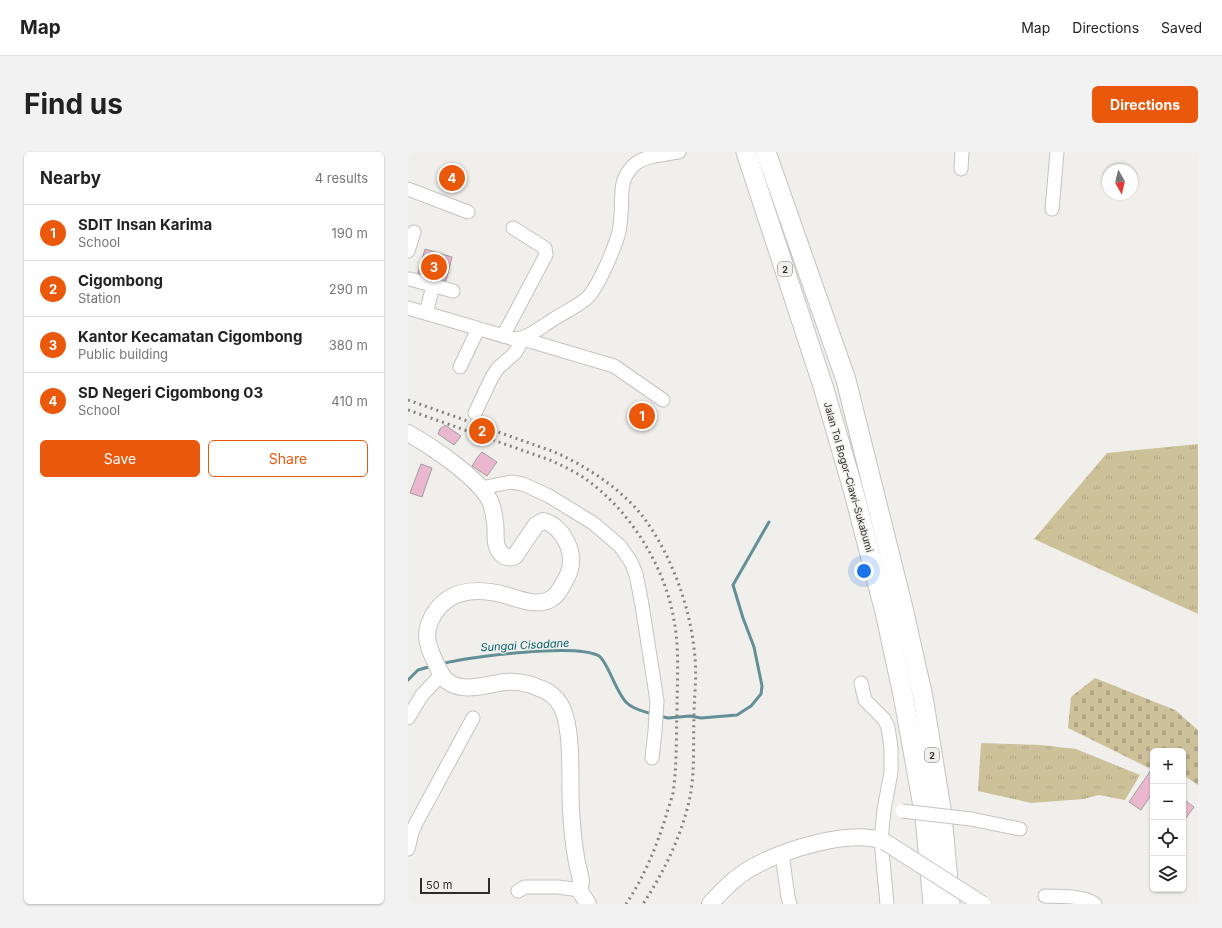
<!DOCTYPE html>
<meta charset="utf-8">
<style>
body{margin:0;font-family:Inter,sans-serif;background:#f2f2f2;color:#222}
.controls{position:absolute;right:12px;bottom:12px;display:grid;overflow:hidden;border-radius:6px;box-shadow:0 1px 3px #0004}
.controls button{width:36px;height:36px;display:grid;place-items:center;padding:0;border:0;border-bottom:1px solid #e0e0e0;background:#fff;color:#222;font:20px sans-serif}
.compass{position:absolute;left:694px;top:12px;width:36px;height:36px;border-radius:50%;background:#fff;box-shadow:0 1px 3px #0004;rotate:172deg}
.scale{position:absolute;left:12px;bottom:10px;width:70px;box-sizing:border-box;padding-left:4px;border:2px solid #2d2d2c;border-top:0;font-size:11px;line-height:14px;white-space:nowrap;color:#2d2d2c;-webkit-text-stroke:3px #f0efec;paint-order:stroke}
.you{position:absolute;left:456px;top:419px;width:14px;height:14px;margin:-10px;border:3px solid #fff;border-radius:50%;background:#1a73e8;box-shadow:0 0 0 6px #1a73e833}
.badge{display:grid;place-items:center;width:26px;height:26px;border-radius:50%;background:#ea580c;color:#fff;font-size:13px;font-weight:700}
.pin{position:absolute;translate:-50% -50%;border:2px solid #fff;box-shadow:0 1px 4px #0006}
.list{margin:0;padding:0;list-style:none}
h2{display:flex;justify-content:space-between;align-items:center;height:52px;margin:0;padding:0 16px;font-size:17px}
h2 small{font-size:13px;font-weight:400;color:#767676}
.list li{display:grid;grid-template-columns:26px 1fr auto;gap:12px;align-items:center;box-sizing:border-box;height:56px;padding:0 16px;border-top:1px solid #e0e0e0}
.list b{display:block;font-size:15px;white-space:nowrap}
.list p{margin:0;font-size:13px;white-space:nowrap;color:#767676}
.list em{font-size:13px;font-style:normal;color:#767676}
.actions{display:flex;gap:8px;padding:12px 16px}
.actions a{flex:1;padding:9px 0;border:1px solid #ea580c;border-radius:6px;text-align:center;font-size:14px;color:#ea580c}
.actions .main{background:#ea580c;color:#fff}
.icon{flex:none;width:22px;height:22px;fill:none;stroke:currentColor;stroke-width:2;stroke-linecap:round;stroke-linejoin:round}
.map{position:relative;flex:none;width:790px;height:752px;overflow:hidden;border-radius:6px}
header{display:flex;align-items:center;gap:24px;box-sizing:border-box;height:56px;padding:0 20px;background:#fff;border-bottom:1px solid #e0e0e0}
header strong{font-size:19px}
nav{display:flex;gap:22px;margin-inline-start:auto;font-size:14px}
.intro{display:flex;align-items:center;justify-content:space-between;box-sizing:border-box;height:96px;padding:0 24px}
h1{margin:0;font-size:28px}
.button{padding:10px 18px;border-radius:6px;background:#ea580c;color:#fff;font-size:14px;font-weight:700}
main{display:flex;gap:24px;padding:0 24px}
aside{flex:1;background:#fff;border-radius:6px;box-shadow:0 1px 3px #0004}
.map>svg:first-child{display:block}
.grass{fill:url(#grass-tufts)}
.cemetery{fill:url(#cemetery-stones)}
.lines{fill:none;stroke-linecap:round;stroke-linejoin:round}
.stream{stroke:#638f96;stroke-width:3}
.building{fill:#ebb7cf;stroke:#a19ea0}
.minor-casing{stroke:#c4c3c0;stroke-width:15}
.major-casing{stroke:#c4c3c0;stroke-width:18}
.highway-casing{stroke:#c4c3c0;stroke-width:21}
.minor{stroke:#fff;stroke-width:13}
.major{stroke:#fff;stroke-width:16}
.highway{stroke:#fff;stroke-width:19}
.rail{stroke:#858483;stroke-width:3;stroke-dasharray:2 4;stroke-linecap:butt}
.minor-bridge-casing{stroke:#c4c3c0;stroke-width:15;stroke-linecap:butt}
.major-bridge-casing{stroke:#c4c3c0;stroke-width:18;stroke-linecap:butt}
.minor-bridge{stroke:#fff;stroke-width:13}
.major-bridge{stroke:#fff;stroke-width:16}
.labels{text-anchor:middle;dominant-baseline:central;stroke-width:3;stroke-linejoin:round;paint-order:stroke}
.shield{fill:#f0efec;stroke:#686766;stroke-width:1}
.shield-label{font-size:9px;font-weight:bold;fill:#2d2d2c}
.street-label{font-size:10px;fill:#2d2d2c;stroke:#f0efec}
.water-label{font-size:11px;font-style:italic;fill:#005f6b;stroke:#f0efec}
</style>
<header>
<strong>Map</strong>
<nav><a>Map</a><a>Directions</a><a>Saved</a></nav>
</header>
<div class="intro"><h1>Find us</h1><a class="button">Directions</a></div>
<main>
<aside>
<h2>Nearby<small>4 results</small></h2>
<ul class="list">
<li><span class="badge">1</span><div><b>SDIT Insan Karima</b><p>School</p></div><em>190 m</em></li>
<li><span class="badge">2</span><div><b>Cigombong</b><p>Station</p></div><em>290 m</em></li>
<li><span class="badge">3</span><div><b>Kantor Kecamatan Cigombong</b><p>Public building</p></div><em>380 m</em></li>
<li><span class="badge">4</span><div><b>SD Negeri Cigombong 03</b><p>School</p></div><em>410 m</em></li>
</ul>
<div class="actions"><a class="main">Save</a><a>Share</a></div>
</aside>
<div class="map">
<svg width="790" height="752" viewBox="0 0 790 752">
<defs>
<pattern id="grass-tufts" width="24" height="20" patternUnits="userSpaceOnUse"><rect width="24" height="20" fill="#cdc19a"/><path d="M3 7l-1-3M5 7V3M7 7l1-3M15 17l-1-3M17 17v-4M19 17l1-3" fill="none" stroke="#b0a685"/></pattern>
<pattern id="cemetery-stones" width="16" height="16" patternUnits="userSpaceOnUse"><rect width="16" height="16" fill="#cdc19a"/><path d="M2 7V4a2 2 0 0 1 4 0v3zM10 15v-3a2 2 0 0 1 4 0v3z" fill="#b0a685"/></pattern>
</defs>
<rect width="100%" height="100%" fill="#f0efec"/>
<g class="grass">
<polygon points="790,292 790,462 626,387 699,301"/>
<polygon points="573,591 633,593 668,597 732,623 717,648 691,643 676,647 623,651 570,639"/>
</g>
<polygon class="cemetery" points="687,526 767,558 790,578 790,633 775,623 775,599 745,599 745,611 741,616 660,576 663,545"/>
<g class="lines">
<g class="stream">
<path d="M 33,512 C 61,505 168,491 191,504 C 200,510 208,541 219,551 C 226,558 236,559 244,562"/>
<polyline points="0,528 10,518 24,514"/>
<polyline points="251,564 260,566 282,564 293,566 329,563 343,554 353,542 354,534 346,495 335,466 325,433 361,370"/>
</g>
</g>
<g class="building">
<polygon points="17,97 44,105 38,129 10,121"/>
<polygon points="37,273 53,284 46,293 30,282 32,277"/>
<polygon points="74,300 89,310 79,324 64,314 69,306"/>
<polygon points="13,312 24,316 14,345 2,341"/>
<polygon points="745,615 745,640 733,658 721,650"/>
<polygon points="775,647 786,655 775,670"/>
</g>
<g class="lines">
<g class="minor-casing">
<g id="minor">
<polyline points="553,17 554,0"/>
<polyline points="0,37 60,60"/>
<polyline points="644,57 649,0"/>
<polyline points="0,99 6,80"/>
<polyline points="2,127 45,139"/>
<path d="M 0,156 L 106,187 C 120,187 134,174 146,167 C 157,160 170,154 179,146 C 190,136 207,95 211,80 C 212,75 213,68 213,62 C 215,44 210,29 225,14 C 236,3 256,3 271,0"/>
<polyline points="18,161 25,134"/>
<polyline points="95,184 138,103 137,96 105,76"/>
<polyline points="52,215 70,177"/>
<polyline points="67,261 84,225 90,216 107,201 115,187 206,214 255,248"/>
<polyline points="73,336 103,330 115,332 141,344 185,371 212,394 223,410 228,422 234,453 249,549 247,579 244,606"/>
<polyline points="453,531 457,548 476,567 480,575 483,596 483,620 476,658 473,688 479,752"/>
<polyline points="0,566 14,543 33,523"/>
<polyline points="563,667 612,677"/>
<polyline points="0,697 4,680 8,671 65,566"/>
<polyline points="374,702 380,745 382,752"/>
<polyline points="110,739 117,735 150,735 172,738"/>
<path d="M 637,744 C 652,745 674,743 687,752"/>
</g>
</g>
<g class="major-casing">
<g id="major">
<path d="M 0,281 C 24,295 70,325 82,349 C 85,356 86,362 87,370 C 89,381 84,396 96,404 C 100,406 103,406 107,404 L 128,373 L 135,369 C 145,371 154,380 158,389 C 165,402 165,414 158,427 C 154,434 150,443 143,447 C 129,455 111,447 97,443 C 66,435 35,437 21,472 C 17,484 20,494 25,505 C 29,513 32,523 39,529 C 56,542 79,532 97,530 C 109,529 120,531 131,536 C 138,538 144,542 149,548 C 167,568 161,631 163,658 C 164,674 165,689 168,705 C 169,713 172,721 173,729 C 173,732 171,736 172,739 C 174,743 178,748 180,752"/>
<path d="M 302,752 C 313,740 324,728 338,719 C 369,700 442,675 477,690"/>
</g>
</g>
<g class="highway-casing">
<g id="highway">
<polyline points="338,0 415,234 445,337 477,460 495,543 517,665 525,752"/>
<polyline points="358,0 438,228 495,456 515,545 534,663 542,752"/>
</g>
</g>
<use href="#minor" class="minor"/>
<use href="#major" class="major"/>
<use href="#highway" class="highway"/>
<g class="rail">
<path d="M 0,248 L 144,299 C 177,313 214,337 236,366 C 265,406 283,457 287,506 C 289,525 286,545 286,564 C 285,590 287,619 282,645 C 274,683 256,720 235,752"/>
<path d="M 0,258 L 142,308 C 155,314 168,320 179,328 C 222,359 255,412 265,463 C 272,495 269,528 269,560 C 268,587 269,614 265,641 C 263,649 260,657 258,664 C 248,696 236,725 218,752"/>
</g>
<g class="minor-bridge-casing">
<polyline id="minor-bridge" points="494,659 563,667"/>
</g>
<g class="major-bridge-casing">
<polyline id="major-bridge" points="477,690 574,752"/>
</g>
<use href="#minor-bridge" class="minor-bridge"/>
<use href="#major-bridge" class="major-bridge"/>
</g>
<g class="labels">
<g class="shield">
<rect x="370" y="110" width="14" height="14" rx="3"/>
<rect x="517" y="596" width="14" height="14" rx="3"/>
</g>
<g class="shield-label">
<text x="377" y="117">2</text>
<text x="524" y="603">2</text>
</g>
<g class="street-label">
<text transform="translate(441 325) rotate(74)">Jalan Tol Bogor–Ciawi–Sukabumi</text>
</g>
<g class="water-label">
<text transform="translate(117 493) rotate(-3)">Sungai Cisadane</text>
</g>
</g>
</svg>
<div class="controls">
<button>+</button>
<button>−</button>
<button><svg class="icon" aria-label="locate" viewBox="0 0 24 24"><circle cx="12" cy="12" r="6"/><path d="M12 2v4M12 18v4M2 12h4M18 12h4"/></svg></button>
<button><svg class="icon" aria-label="layers" viewBox="0 0 24 24"><path d="M12 4l9 5-9 5-9-5zM3 14l9 5 9-5"/></svg></button>
</div>
<svg class="compass" viewBox="-18 -18 36 36"><path d="M0-13l5 13h-10z" fill="#e53935"/><path d="M0 13l5-13h-10z" fill="#767676"/></svg>
<div class="scale">50 m</div>
<div class="you"></div>
<div class="pin badge" style="left:234px;top:264px">1</div>
<div class="pin badge" style="left:74px;top:279px">2</div>
<div class="pin badge" style="left:26px;top:115px">3</div>
<div class="pin badge" style="left:44px;top:26px">4</div>
</div>
</main>
